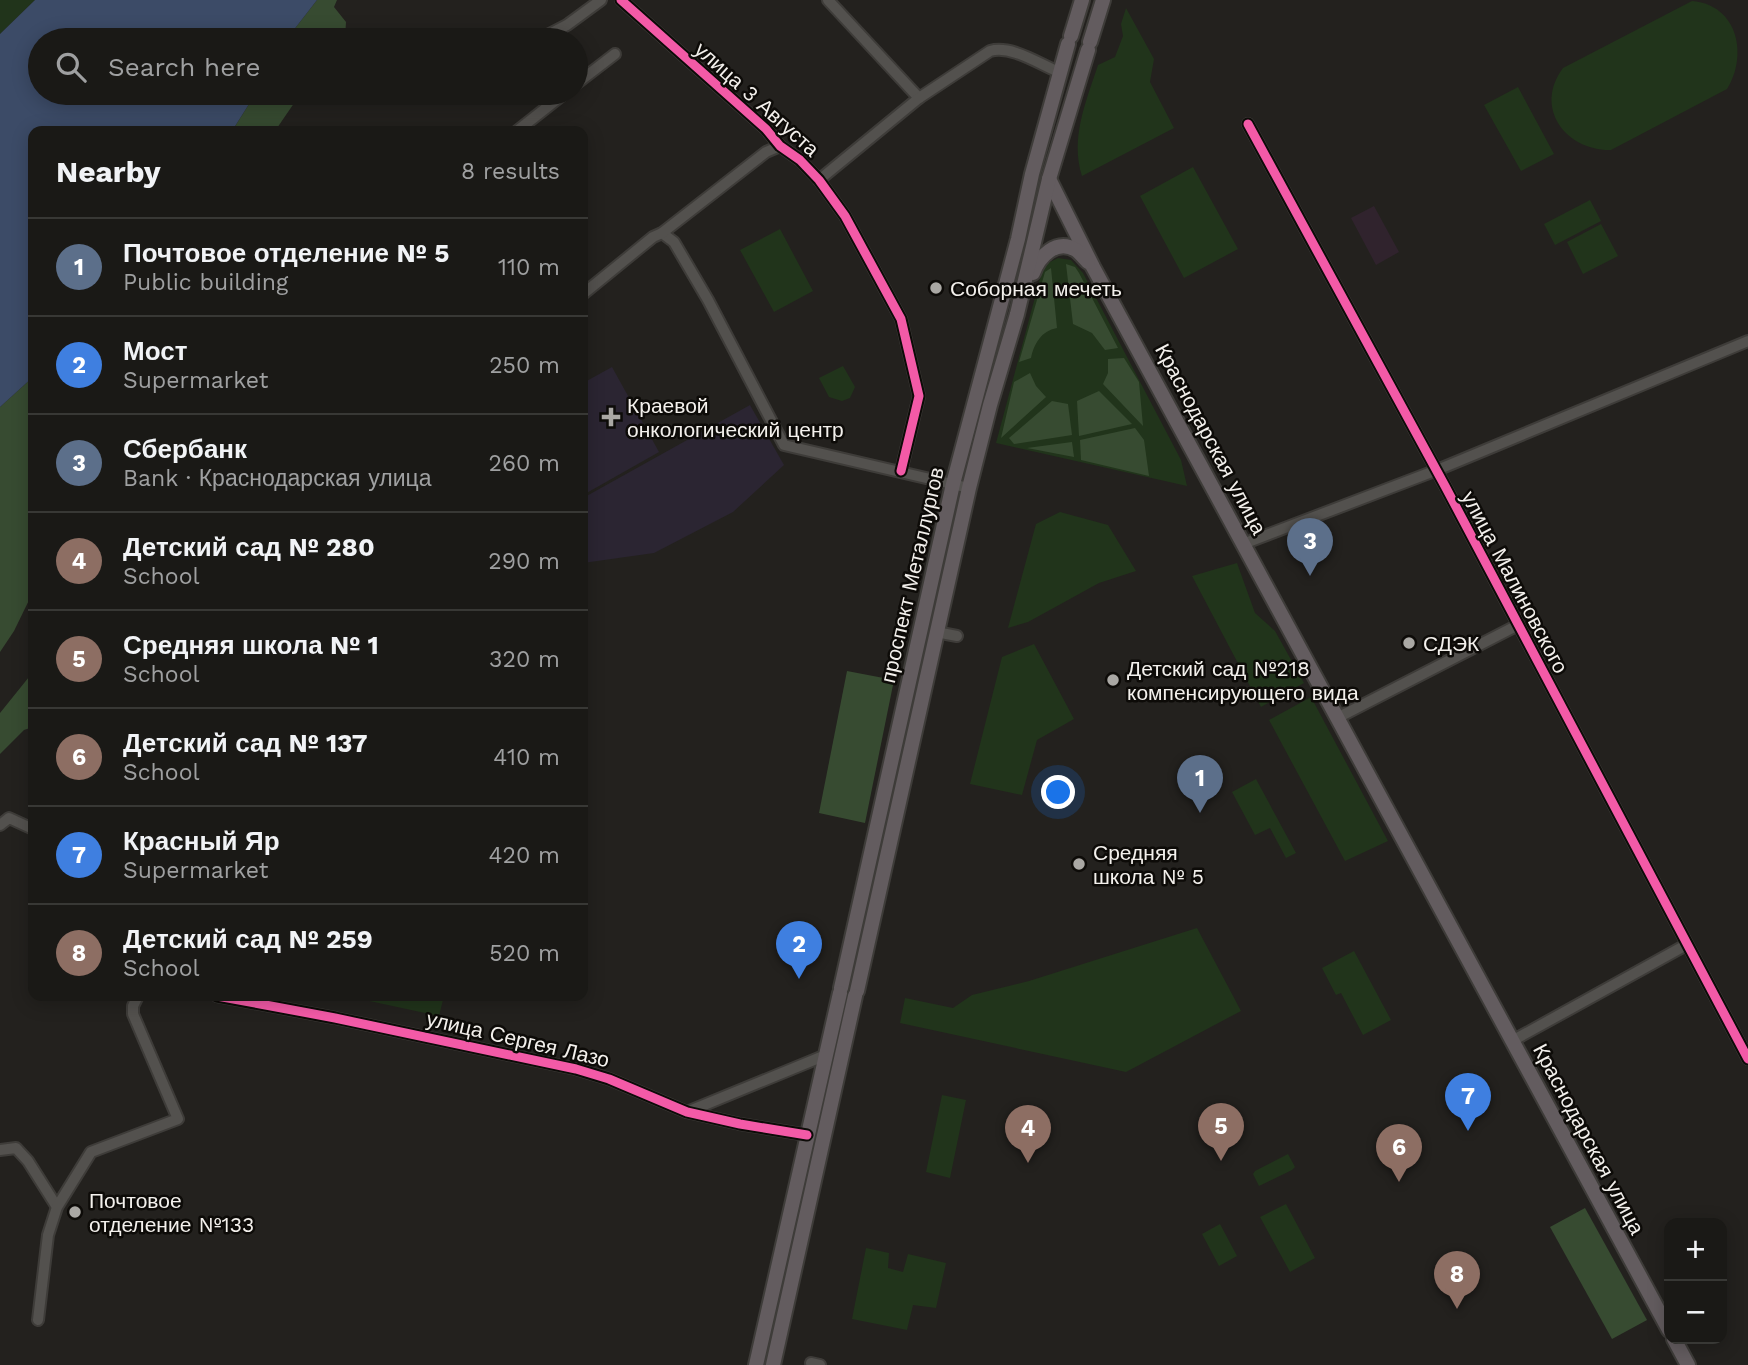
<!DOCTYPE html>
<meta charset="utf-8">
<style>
body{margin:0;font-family:"Work Sans",sans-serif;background:#272623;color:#f1f3f6}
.controls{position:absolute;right:21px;bottom:21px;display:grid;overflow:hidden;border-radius:14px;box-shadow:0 4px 18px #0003}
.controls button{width:63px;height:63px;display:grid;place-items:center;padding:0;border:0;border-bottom:2px solid #383835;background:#1a1916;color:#f1f3f6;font:35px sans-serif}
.you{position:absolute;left:1059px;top:793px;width:24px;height:24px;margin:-18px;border:5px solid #fff;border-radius:50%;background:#1a73e8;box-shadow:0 0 0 10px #1a73e833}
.badge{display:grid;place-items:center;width:46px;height:46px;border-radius:50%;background:#1a73e8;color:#fff;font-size:23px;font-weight:700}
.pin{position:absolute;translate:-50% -58px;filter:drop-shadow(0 2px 4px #0008)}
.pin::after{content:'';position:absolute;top:37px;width:24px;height:21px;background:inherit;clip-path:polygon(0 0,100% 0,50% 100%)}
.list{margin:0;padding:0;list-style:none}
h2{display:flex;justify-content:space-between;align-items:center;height:91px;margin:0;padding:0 28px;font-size:30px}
h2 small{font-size:23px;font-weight:400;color:#9fa0a1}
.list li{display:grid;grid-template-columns:46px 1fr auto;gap:21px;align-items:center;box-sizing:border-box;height:98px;padding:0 28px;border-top:2px solid #383835}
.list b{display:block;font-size:26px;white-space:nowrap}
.list p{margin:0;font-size:23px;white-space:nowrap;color:#9fa0a1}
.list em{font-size:23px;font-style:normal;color:#9fa0a1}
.icon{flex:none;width:38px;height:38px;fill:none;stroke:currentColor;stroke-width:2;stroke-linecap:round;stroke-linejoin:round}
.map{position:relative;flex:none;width:1748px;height:1365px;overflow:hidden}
.search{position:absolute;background:#1a1916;box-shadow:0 4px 18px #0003;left:28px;top:28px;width:560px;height:77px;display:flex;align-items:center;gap:18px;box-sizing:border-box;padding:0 24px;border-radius:38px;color:#9fa0a1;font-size:26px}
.panel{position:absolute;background:#1a1916;box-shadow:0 4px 18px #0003;left:28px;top:126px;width:560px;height:875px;border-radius:14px}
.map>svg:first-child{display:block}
.industrial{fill:#30232d}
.medical{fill:#2b2532}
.green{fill:#21341b}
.forest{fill:#374b31}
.water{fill:#3c4b67}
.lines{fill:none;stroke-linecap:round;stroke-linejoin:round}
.minor-casing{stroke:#3e3c39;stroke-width:14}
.major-casing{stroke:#3e3c39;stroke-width:18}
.minor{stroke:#53514e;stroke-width:10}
.major{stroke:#635c5f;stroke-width:14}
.cycleway-casing{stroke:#0d0b08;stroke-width:13}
.cycleway{stroke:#f35aa7;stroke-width:9}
.poi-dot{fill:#aaa8a4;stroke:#0d0b08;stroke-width:2.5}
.labels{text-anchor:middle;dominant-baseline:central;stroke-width:5;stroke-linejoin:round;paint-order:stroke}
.street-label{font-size:21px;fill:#f3f0ec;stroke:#0d0b08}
.poi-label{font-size:21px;fill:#f3f0ec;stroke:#0d0b08;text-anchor:start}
</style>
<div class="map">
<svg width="1748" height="1365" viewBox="0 0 1748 1365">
<rect width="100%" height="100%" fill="#23211e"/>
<polygon class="industrial" points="1374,206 1399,252 1376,265 1351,218"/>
<g class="medical">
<polygon points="612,367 659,452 583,495 583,383"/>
<polygon points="750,405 784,465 733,512 654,553 583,563 583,498"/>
</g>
<g class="green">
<polygon points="0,0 35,0 0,34"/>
<path d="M 1692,1 C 1738,5 1748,55 1727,89 L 1611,150 C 1566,151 1533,108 1563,68 Z"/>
<path d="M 1126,8 L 1154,59 L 1150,82 L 1174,128 L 1082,176 C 1070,138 1086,102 1098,65 L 1115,57 L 1123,36 L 1121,24 Z"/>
<polygon points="1518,87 1554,154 1521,171 1484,105"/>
<polygon points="1193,167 1238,249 1184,278 1140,196"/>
<polygon points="1590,200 1601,221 1555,245 1544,224"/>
<polygon points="1601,224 1618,256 1583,274 1567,242"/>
<polygon points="780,229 813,291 774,312 740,250"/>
<polygon points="1058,258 1071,260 1083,273 1181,460 1187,486 996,443 1042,271 1046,264"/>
<polygon points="843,366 855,387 850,398 842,401 829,397 819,378"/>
<polygon points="1060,512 1108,525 1136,571 1099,583 1028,622 1008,628 1036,524"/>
<polygon points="1237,563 1255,613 1275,631 1304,683 1261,707 1192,576"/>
<polygon points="1034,644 1074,719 1037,740 1022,795 970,784 1002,657"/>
<polygon points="1311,697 1388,841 1345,861 1269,720"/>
<polygon points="1256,779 1296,853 1286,858 1270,828 1255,835 1232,792"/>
<polygon points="1197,928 1241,1011 1126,1072 900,1023 905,998 953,1008 972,995 1029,981"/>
<polygon points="1354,951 1391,1020 1363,1035 1341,993 1336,995 1322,968"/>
<polygon points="346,996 444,996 439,1016"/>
<polygon points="942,1095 966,1100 950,1178 926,1172"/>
<polygon points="1288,1154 1295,1167 1292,1170 1259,1186 1253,1174 1255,1171"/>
<polygon points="1286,1204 1315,1258 1290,1272 1260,1217"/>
<polygon points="1220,1224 1237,1256 1219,1266 1202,1234"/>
<polygon points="866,1248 889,1253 888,1268 903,1272 908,1254 946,1263 936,1308 913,1305 907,1330 852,1319"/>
</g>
<g class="forest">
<polygon points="317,0 337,0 334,7 346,22 345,39 286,40"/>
<polygon points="256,93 301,93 275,131 232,131"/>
<polygon points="1066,264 1075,267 1079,273 1118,348 1105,350 1092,333 1073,324"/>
<path d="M 1051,268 L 1057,328 C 1041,331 1034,344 1031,358 L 1019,362 L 1045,272 Z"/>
<polygon points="1124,358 1139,382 1143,426 1103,384 1108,373 1108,359"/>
<polygon points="1030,373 1036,386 1046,397 1001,438 1014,382"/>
<polygon points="33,377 33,592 14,631 0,652 0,407"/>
<polygon points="1099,391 1132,424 1079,436 1077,401"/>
<polygon points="1052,401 1068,404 1072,435 1014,444 1009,438"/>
<polygon points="1135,428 1144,440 1149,476 1081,460 1080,440"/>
<polygon points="1072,442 1074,457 1027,448"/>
<polygon points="847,671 894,680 865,823 819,813"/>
<polygon points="33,672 33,727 24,730 0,754 0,713"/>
<polygon points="1585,1208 1647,1320 1612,1339 1550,1227"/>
</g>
<polygon class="water" points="35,0 317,0 286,40 40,40 40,93 256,93 232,131 33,131 33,377 0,407 0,34"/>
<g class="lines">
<g class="minor-casing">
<g id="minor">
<polyline points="621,0 766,129 780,146 800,160 819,180 845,216 901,319 919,396 901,471"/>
<polyline points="828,0 919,98"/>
<polyline points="538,40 567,25 601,0"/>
<polyline points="576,84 615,54"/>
<polyline points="1248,124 1445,486 1748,1059"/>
<polyline points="517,131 565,93"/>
<path d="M 819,180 L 919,98 L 990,51 C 1012,45 1039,64 1059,72"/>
<polyline points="662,233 674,242 708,300 784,445 969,488"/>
<polyline points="583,294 653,237 662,233 766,152 780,146"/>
<polyline points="1243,544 1437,470 1748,341"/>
<polyline points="936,632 957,636"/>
<polyline points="1339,717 1518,625"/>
<polyline points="0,825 9,818 33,829"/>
<polyline points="217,996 335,1018 576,1069 609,1079 687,1112 740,1124 807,1135"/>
<polyline points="1512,1041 1686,945"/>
<polyline points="687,1112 826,1055"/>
<polyline points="0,1150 16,1148 28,1161 57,1207"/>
<polyline points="38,1320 48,1235 57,1207 91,1152 178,1119 133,1014 133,1006 138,996"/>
<polyline points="811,1363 820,1365"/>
</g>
</g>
<g class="major-casing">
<g id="major">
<polyline points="1071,36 1082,0"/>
<polyline points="1090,42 1103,0"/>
<polyline points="1049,179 1093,267 1669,1330"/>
<path d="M 1033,273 C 1039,257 1056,238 1076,250 C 1080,253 1084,258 1088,262"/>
<polyline points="841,988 953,484 1018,239 1032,174 1068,44"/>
<polyline points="857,991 969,488 990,405 1017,314 1049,179 1088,50"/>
<polyline points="1674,1339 1688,1365"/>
<polyline points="756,1365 840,993"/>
<polyline points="773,1365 855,996"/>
</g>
</g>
<use href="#minor" class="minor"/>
<use href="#major" class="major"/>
<g class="cycleway-casing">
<g id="cycleway">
<polyline points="621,0 766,129 780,146 800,160 819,180 845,216 901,319 919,396 901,471"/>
<polyline points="1248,124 1445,486 1748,1059"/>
<polyline points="217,996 335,1018 576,1069 609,1079 687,1112 740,1124 807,1135"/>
</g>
</g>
<use href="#cycleway" class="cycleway"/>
</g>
<g class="poi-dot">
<circle cx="936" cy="288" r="7"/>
<path d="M607.5 406.5h7v7h7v7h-7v7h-7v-7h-7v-7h7z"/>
<circle cx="1409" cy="643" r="7"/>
<circle cx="1113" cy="680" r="7"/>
<circle cx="1079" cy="864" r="7"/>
<circle cx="75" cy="1212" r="7"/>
</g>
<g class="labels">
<g class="street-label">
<text transform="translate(757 99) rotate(42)">улица 3 Августа</text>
<text transform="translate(1211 439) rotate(62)">Краснодарская улица</text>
<text transform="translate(912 575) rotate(-77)">проспект Металлургов</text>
<text transform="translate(1515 582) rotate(62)">улица Малиновского</text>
<text transform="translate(518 1039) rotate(13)">улица Сергея Лазо</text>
<text transform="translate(1589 1139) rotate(62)">Краснодарская улица</text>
</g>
<g class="poi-label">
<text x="950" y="288">Соборная мечеть</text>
<text x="627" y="405">Краевой<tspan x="627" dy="24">онкологический центр</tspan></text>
<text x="1423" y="643">СДЭК</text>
<text x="1127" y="668">Детский сад №218<tspan x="1127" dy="24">компенсирующего вида</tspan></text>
<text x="1093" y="852">Средняя<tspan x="1093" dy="24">школа № 5</tspan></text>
<text x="89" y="1200">Почтовое<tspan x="89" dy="24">отделение №133</tspan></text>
</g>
</g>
</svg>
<div class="controls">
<button>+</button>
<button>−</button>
</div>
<div class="you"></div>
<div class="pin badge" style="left:1200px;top:813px;background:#5c6f8a">1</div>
<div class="pin badge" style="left:799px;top:979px;background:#3f7fe0">2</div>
<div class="pin badge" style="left:1310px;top:576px;background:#5c6f8a">3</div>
<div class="pin badge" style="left:1028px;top:1163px;background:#8d6e63">4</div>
<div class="pin badge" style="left:1221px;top:1161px;background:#8d6e63">5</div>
<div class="pin badge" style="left:1399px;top:1182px;background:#8d6e63">6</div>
<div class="pin badge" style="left:1468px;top:1131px;background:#3f7fe0">7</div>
<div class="pin badge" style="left:1457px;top:1309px;background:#8d6e63">8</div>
<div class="search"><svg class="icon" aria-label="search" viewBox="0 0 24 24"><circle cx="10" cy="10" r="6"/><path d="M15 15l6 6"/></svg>Search here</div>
<section class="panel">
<h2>Nearby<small>8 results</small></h2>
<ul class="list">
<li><span class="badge" style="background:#5c6f8a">1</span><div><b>Почтовое отделение № 5</b><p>Public building</p></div><em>110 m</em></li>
<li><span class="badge" style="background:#3f7fe0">2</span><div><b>Мост</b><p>Supermarket</p></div><em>250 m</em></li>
<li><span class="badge" style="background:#5c6f8a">3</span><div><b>Сбербанк</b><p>Bank · Краснодарская улица</p></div><em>260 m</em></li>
<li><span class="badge" style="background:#8d6e63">4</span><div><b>Детский сад № 280</b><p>School</p></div><em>290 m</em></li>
<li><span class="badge" style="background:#8d6e63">5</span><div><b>Средняя школа № 1</b><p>School</p></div><em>320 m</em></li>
<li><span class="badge" style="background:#8d6e63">6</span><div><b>Детский сад № 137</b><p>School</p></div><em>410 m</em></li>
<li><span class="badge" style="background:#3f7fe0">7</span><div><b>Красный Яр</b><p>Supermarket</p></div><em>420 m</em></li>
<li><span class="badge" style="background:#8d6e63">8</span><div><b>Детский сад № 259</b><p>School</p></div><em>520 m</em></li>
</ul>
</section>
</div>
